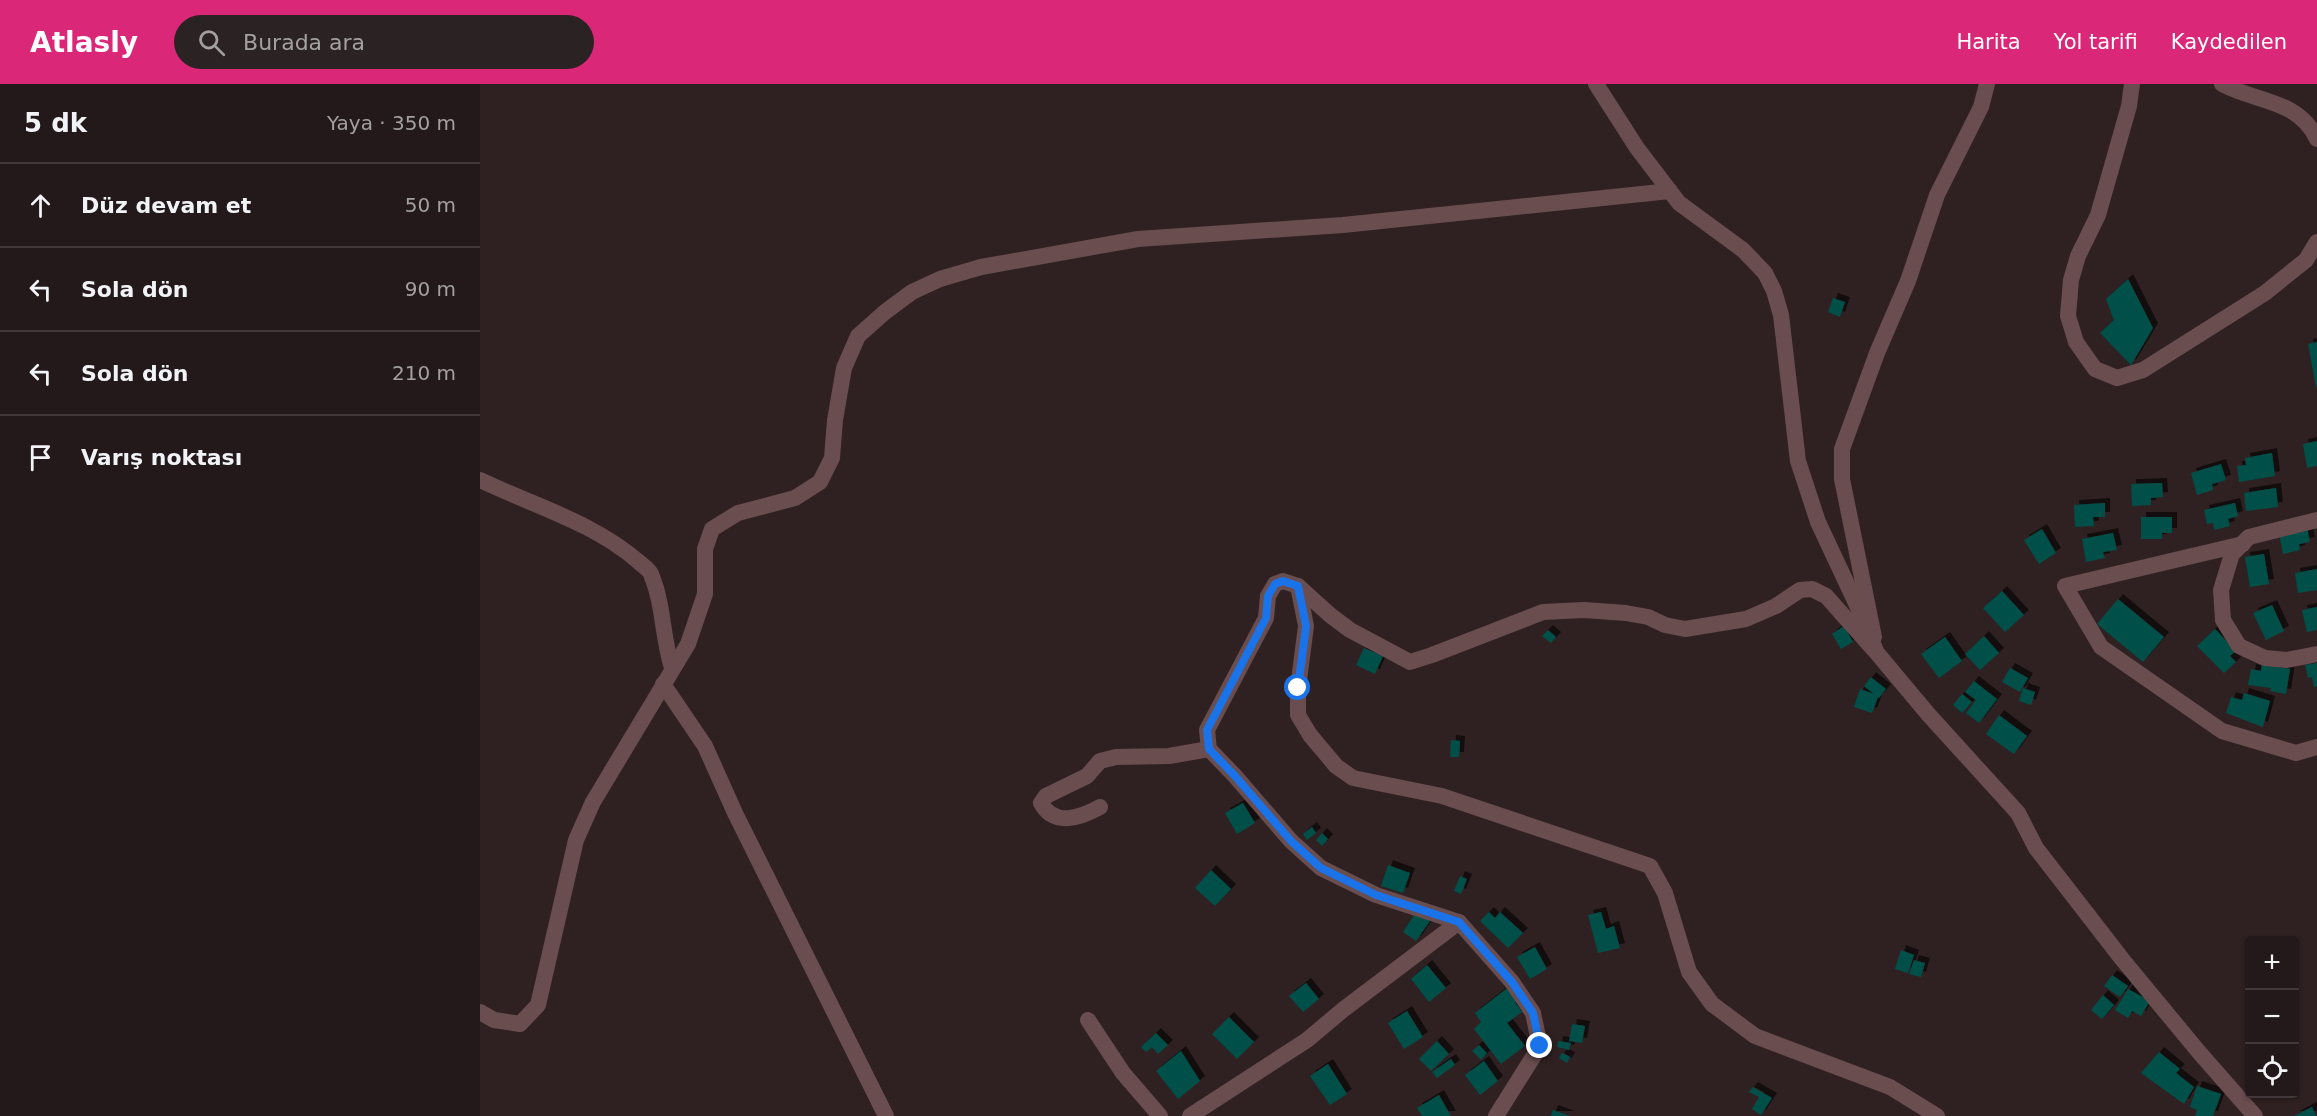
<!DOCTYPE html>
<html lang="tr">
<meta charset="utf-8">
<style>
body{margin:0;font-family:"DejaVu Sans",sans-serif;background:#2b2223;color:#f1f3f6}
.controls{position:absolute;right:18px;bottom:18px;display:grid;overflow:hidden;border-radius:6px;box-shadow:0 2px 4px #0004}
.controls button{width:54px;height:54px;display:grid;place-items:center;padding:0;border:0;border-bottom:2px solid #403839;background:#23191a;color:#f1f3f6;font:30px sans-serif}
.stop{position:absolute;width:18px;height:18px;margin:-14px;border:4px solid #1a73e8;border-radius:50%;background:#fff}
.stop.end{background:#1a73e8;border-color:#fff;box-shadow:0 2px 6px #0008}
.list{margin:0;padding:0;list-style:none}
h2{display:flex;justify-content:space-between;align-items:center;height:78px;margin:0;padding:0 24px;font-size:26px}
h2 small{font-size:20px;font-weight:400;color:#a3a0a2}
.list li{display:grid;grid-template-columns:39px 1fr auto;gap:18px;align-items:center;box-sizing:border-box;height:84px;padding:0 24px;border-top:2px solid #403839}
.list b{display:block;font-size:22px;white-space:nowrap}
.list em{font-size:20px;font-style:normal;color:#a3a0a2}
.icon{flex:none;width:33px;height:33px;fill:none;stroke:currentColor;stroke-width:2;stroke-linecap:round;stroke-linejoin:round}
.map{position:relative;flex:none;width:1837px;height:1032px;overflow:hidden}
header{display:flex;align-items:center;gap:36px;box-sizing:border-box;height:84px;padding:0 30px;background:#db2777;color:#fff}
header strong{font-size:28px}
nav{display:flex;gap:33px;margin-inline-start:auto;font-size:21px}
.search{width:420px;height:54px;background:#2b2223;display:flex;align-items:center;gap:15px;box-sizing:border-box;padding:0 21px;border-radius:33px;color:#a3a0a2;font-size:22px}
main{display:flex}
aside{flex:1;background:#23191a}
.map>svg:first-child{display:block}
.building{fill:#005048;filter:url(#shadow)}
.lines{fill:none;stroke-linecap:round;stroke-linejoin:round}
.minor{stroke:#6a4d4e;stroke-width:16}
.tertiary{stroke:#6a4d4e;stroke-width:16}
.route{stroke:#1a73e8;stroke-width:8}
</style>
<header>
<strong>Atlasly</strong>
<div class="search"><svg class="icon" aria-label="search" viewBox="0 0 24 24"><circle cx="10" cy="10" r="6"/><path d="M15 15l6 6"/></svg>Burada ara</div>
<nav><a>Harita</a><a>Yol tarifi</a><a>Kaydedilen</a></nav>
</header>
<main>
<aside>
<h2>5 dk<small>Yaya · 350 m</small></h2>
<ul class="list">
<li><svg class="icon" aria-label="ahead" viewBox="0 0 24 24"><path d="M12 20V5M6 11l6-6 6 6"/></svg><div><b>Düz devam et</b></div><em>50 m</em></li>
<li><svg class="icon" aria-label="left" viewBox="0 0 24 24"><path d="M17 20v-9H6M10 6l-5 5 5 5"/></svg><div><b>Sola dön</b></div><em>90 m</em></li>
<li><svg class="icon" aria-label="left" viewBox="0 0 24 24"><path d="M17 20v-9H6M10 6l-5 5 5 5"/></svg><div><b>Sola dön</b></div><em>210 m</em></li>
<li><svg class="icon" aria-label="arrive" viewBox="0 0 24 24"><path d="M6 21V4h12l-3 4 3 4H6"/></svg><div><b>Varış noktası</b></div></li>
</ul>
</aside>
<div class="map">
<svg width="1837" height="1032" viewBox="0 0 1837 1032">
<defs>
<filter id="shadow"><feDropShadow dx="5" dy="-5" stdDeviation="0" flood-color="#0009"/></filter>
</defs>
<rect width="100%" height="100%" fill="#2f2122"/>
<g class="building">
<polygon points="1648,195 1673,244 1651,281 1620,249 1634,236 1626,215"/>
<polygon points="1353,214 1365,218 1360,233 1348,228"/>
<polygon points="1837,258 1837,303 1836,303 1828,260"/>
<polygon points="1837,357 1837,382 1827,384 1823,360"/>
<polygon points="1792,369 1795,392 1759,398 1757,382 1766,381 1765,374"/>
<polygon points="1741,380 1746,396 1732,400 1733,406 1717,411 1711,389"/>
<polygon points="1682,399 1683,413 1671,414 1671,421 1652,422 1651,400"/>
<polygon points="1796,404 1798,423 1766,427 1764,409"/>
<polygon points="1625,419 1625,433 1613,433 1614,442 1595,443 1594,421"/>
<polygon points="1755,419 1758,432 1748,435 1750,442 1734,446 1733,439 1727,440 1724,426"/>
<polygon points="1661,433 1692,433 1692,449 1682,449 1682,455 1661,455"/>
<polygon points="1827,443 1830,458 1819,460 1820,466 1803,470 1799,449"/>
<polygon points="1562,445 1576,469 1559,480 1544,456"/>
<polygon points="1633,449 1637,466 1623,468 1625,474 1606,478 1602,455"/>
<polygon points="1784,470 1789,500 1770,503 1765,473"/>
<polygon points="1837,485 1837,506 1818,509 1815,489"/>
<polygon points="1522,507 1544,531 1525,548 1503,524"/>
<polygon points="1638,515 1684,553 1663,578 1617,540"/>
<polygon points="1792,521 1804,547 1786,556 1773,529"/>
<polygon points="1837,523 1837,546 1827,548 1822,526"/>
<polygon points="1364,542 1373,558 1361,565 1352,550"/>
<polygon points="1735,545 1756,567 1750,572 1756,578 1744,589 1717,562"/>
<polygon points="1068,546 1076,553 1071,559 1062,552"/>
<polygon points="1504,552 1519,569 1500,586 1485,570"/>
<polygon points="1465,553 1482,577 1459,594 1441,570"/>
<polygon points="884,564 903,572 895,590 876,581"/>
<polygon points="1837,579 1837,602 1834,603 1832,593 1828,594 1825,581"/>
<polygon points="1782,580 1810,585 1806,610 1790,607 1791,604 1768,601 1771,585 1781,587"/>
<polygon points="1530,584 1548,594 1540,608 1522,598"/>
<polygon points="1391,593 1406,605 1399,614 1398,613 1392,629 1374,623 1380,605 1394,610 1384,602"/>
<polygon points="1494,597 1517,615 1499,639 1486,629 1496,616 1485,608"/>
<polygon points="1543,604 1555,608 1551,621 1539,617"/>
<polygon points="1764,609 1790,617 1783,643 1746,629 1751,613 1762,616"/>
<polygon points="1482,610 1492,618 1482,629 1473,621"/>
<polygon points="1519,631 1547,652 1534,670 1506,650"/>
<polygon points="971,656 980,657 979,673 970,673"/>
<polygon points="763,719 775,739 757,750 745,729"/>
<polygon points="832,743 836,749 827,756 823,750"/>
<polygon points="842,749 848,755 842,762 836,756"/>
<polygon points="908,781 930,789 923,809 901,802"/>
<polygon points="731,786 751,805 735,822 715,804"/>
<polygon points="980,792 987,795 981,810 974,807"/>
<polygon points="936,828 950,837 936,857 923,848"/>
<polygon points="1009,828 1015,834 1020,828 1043,849 1028,864 1000,837"/>
<polygon points="1121,828 1126,845 1134,842 1140,864 1118,869 1108,831"/>
<polygon points="1055,863 1067,885 1050,895 1037,873"/>
<polygon points="1421,866 1434,871 1428,889 1415,885"/>
<polygon points="1434,876 1445,879 1441,893 1429,890"/>
<polygon points="947,881 966,904 949,918 931,895"/>
<polygon points="1632,891 1648,902 1640,913 1624,902"/>
<polygon points="826,899 839,915 823,928 809,912"/>
<polygon points="1030,902 1039,915 1035,918 1042,928 1027,939 1045,962 1021,980 994,945 1001,938 995,929"/>
<polygon points="1648,905 1670,917 1661,932 1652,927 1648,934 1635,926"/>
<polygon points="1623,911 1634,921 1622,935 1611,926"/>
<polygon points="927,927 943,953 924,965 908,939"/>
<polygon points="749,933 774,958 757,975 732,950"/>
<polygon points="1092,940 1105,942 1102,959 1089,957"/>
<polygon points="676,949 688,961 678,970 672,963 666,968 661,963"/>
<polygon points="957,957 969,970 951,987 939,975"/>
<polygon points="1078,957 1091,959 1089,966 1077,963"/>
<polygon points="999,961 1007,969 1001,976 992,967"/>
<polygon points="701,967 720,997 698,1015 676,987"/>
<polygon points="1679,968 1700,985 1696,989 1714,1003 1704,1020 1661,989"/>
<polygon points="1082,969 1090,973 1087,979 1079,974"/>
<polygon points="971,975 975,981 957,994 952,988"/>
<polygon points="1004,977 1018,997 1000,1011 985,991"/>
<polygon points="848,980 867,1010 850,1021 830,992"/>
<polygon points="1717,1002 1741,1010 1733,1032 1715,1032 1717,1026 1710,1023"/>
<polygon points="1273,1003 1292,1014 1281,1031 1272,1025 1279,1013 1269,1008"/>
<polygon points="959,1011 971,1032 942,1032 937,1024"/>
<polygon points="1832,1023 1836,1032 1814,1032"/>
<polygon points="1073,1026 1090,1032 1071,1032"/>
</g>
<g class="lines">
<g class="minor">
<polyline points="1652,0 1649,22 1618,131 1598,172 1591,196 1588,232 1596,258 1615,285 1637,294 1663,286 1785,209 1826,176 1837,158"/>
<path d="M 1742,0 C 1775,18 1818,15 1837,55"/>
<path d="M 0,396 C 54,422 113,438 159,478 C 163,482 169,485 171,490 C 184,521 182,553 192,584"/>
<polyline points="1837,436 1769,453 1752,470 1741,506 1743,536 1759,562 1785,574 1807,576 1837,570"/>
<polyline points="1763,460 1585,502 1621,563 1742,647 1816,669 1837,663"/>
<polyline points="818,502 826,542 818,604 818,631 830,651 856,682 873,694 962,712 1170,782 1185,809 1209,888 1232,920 1275,952 1410,1003 1457,1032"/>
<polyline points="1394,553 1362,395 1362,365 1397,269 1428,197 1457,111 1501,23 1507,0"/>
<polyline points="183,600 225,662 255,729 406,1032"/>
<path d="M 620,723 C 600,734 574,743 561,719 L 566,712 L 607,692 L 620,677 L 636,673 L 689,672 L 729,665"/>
<polyline points="0,928 14,936 40,940 58,921 96,756 113,718 208,560 225,510 225,465 232,445 258,429 315,414 340,398 352,374 355,336 364,284 378,252 405,228 432,208 460,195 501,183 658,155 863,141 1190,107"/>
<polyline points="608,936 643,989 680,1032"/>
<polyline points="710,1032 827,956 864,925 979,838"/>
<polyline points="1016,1032 1060,962 1053,929 1032,898 979,838 896,811 841,784 811,757 755,692 729,665 727,646 786,534 788,512 795,500 803,497 818,502 850,531 870,546 930,578 952,571 1063,528 1104,526 1146,529 1168,533 1185,541 1205,545 1266,535 1296,522 1320,506 1332,505 1346,512 1395,567"/>
</g>
<polyline class="tertiary" points="1116,0 1157,64 1199,119 1263,166 1285,189 1294,207 1301,231 1318,377 1338,438 1375,517 1397,569 1448,630 1538,729 1556,764 1642,875 1718,967 1775,1032"/>
</g>
<g class="lines">
<polyline class="route" points="818,604 826,542 818,502 803,497 795,500 788,512 786,534 727,646 729,665 755,692 811,757 841,784 896,811 979,838 1032,898 1053,929 1060,962"/>
</g>
</svg>
<div class="controls">
<button>+</button>
<button>−</button>
<button><svg class="icon" aria-label="locate" viewBox="0 0 24 24"><circle cx="12" cy="12" r="6"/><path d="M12 2v4M12 18v4M2 12h4M18 12h4"/></svg></button>
</div>
<div class="stop" style="left:818px;top:604px"></div>
<div class="stop end" style="left:1060px;top:962px"></div>
</div>
</main>
